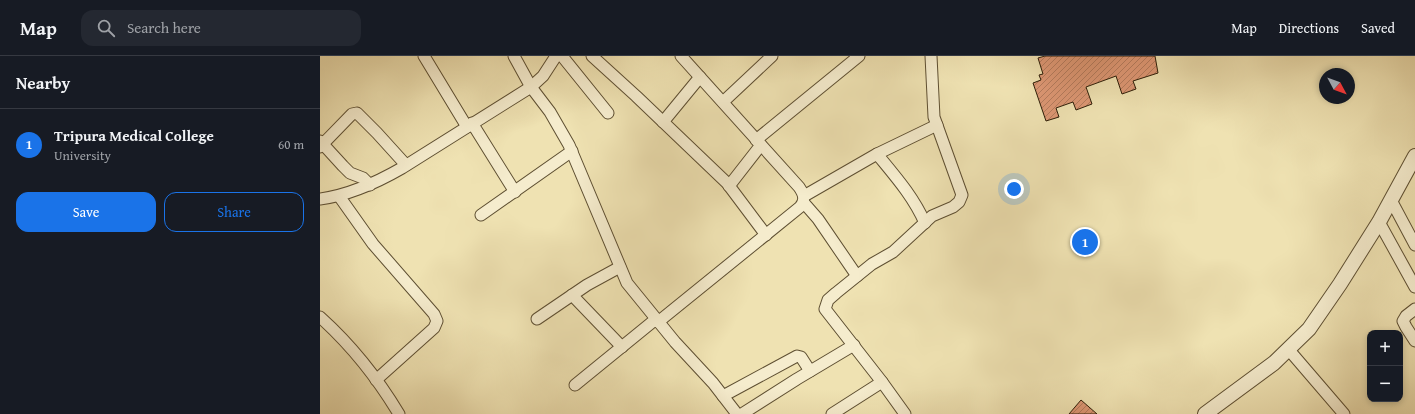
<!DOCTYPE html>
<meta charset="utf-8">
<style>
body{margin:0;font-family:"Gentium Book Plus",serif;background:#242831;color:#f1f3f6}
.controls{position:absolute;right:12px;bottom:12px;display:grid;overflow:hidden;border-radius:8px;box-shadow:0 2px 6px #0003}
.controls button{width:36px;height:36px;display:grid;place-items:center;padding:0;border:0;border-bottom:1px solid #363941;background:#171b24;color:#f1f3f6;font:20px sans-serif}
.compass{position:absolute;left:999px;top:12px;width:36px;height:36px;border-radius:50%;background:#171b24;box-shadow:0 2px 6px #0003;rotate:131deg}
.you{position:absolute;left:694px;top:133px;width:14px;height:14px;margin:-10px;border:3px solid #fff;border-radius:50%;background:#1a73e8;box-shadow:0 0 0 6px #1a73e833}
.badge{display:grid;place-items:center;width:26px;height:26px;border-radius:50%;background:#1a73e8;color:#fff;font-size:13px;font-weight:700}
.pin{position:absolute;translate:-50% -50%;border:2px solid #fff;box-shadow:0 1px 4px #0006}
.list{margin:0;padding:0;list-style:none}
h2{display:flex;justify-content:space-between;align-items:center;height:52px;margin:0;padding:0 16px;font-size:17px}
h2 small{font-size:13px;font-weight:400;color:#9ea1a6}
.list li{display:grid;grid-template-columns:26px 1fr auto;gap:12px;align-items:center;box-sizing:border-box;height:72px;padding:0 16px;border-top:1px solid #363941}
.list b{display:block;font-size:15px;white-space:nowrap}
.list p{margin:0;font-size:13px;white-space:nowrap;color:#9ea1a6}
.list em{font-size:13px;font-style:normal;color:#9ea1a6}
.actions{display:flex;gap:8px;padding:12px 16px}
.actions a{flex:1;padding:9px 0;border:1px solid #1a73e8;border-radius:12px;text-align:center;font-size:14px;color:#1a73e8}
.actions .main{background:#1a73e8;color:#fff}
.icon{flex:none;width:22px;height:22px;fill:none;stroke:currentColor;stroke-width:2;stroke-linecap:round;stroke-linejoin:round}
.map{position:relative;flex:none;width:1095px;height:358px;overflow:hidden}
header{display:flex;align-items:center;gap:24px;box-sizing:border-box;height:56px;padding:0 20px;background:#171b24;border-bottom:1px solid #363941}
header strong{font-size:19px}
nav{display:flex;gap:22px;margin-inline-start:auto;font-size:14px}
.search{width:280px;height:36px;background:#242831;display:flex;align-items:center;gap:10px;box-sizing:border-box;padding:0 14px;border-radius:12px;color:#9ea1a6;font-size:15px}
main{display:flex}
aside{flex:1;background:#171b24}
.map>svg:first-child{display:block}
.building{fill:url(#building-hatch);stroke:#2d1e08}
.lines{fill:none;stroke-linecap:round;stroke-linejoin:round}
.minor-casing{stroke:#5e4f32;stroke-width:13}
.tertiary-casing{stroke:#5e4f32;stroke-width:16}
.minor{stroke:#f5eccd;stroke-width:11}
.tertiary{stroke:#f5eccd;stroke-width:14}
</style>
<header>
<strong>Map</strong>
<div class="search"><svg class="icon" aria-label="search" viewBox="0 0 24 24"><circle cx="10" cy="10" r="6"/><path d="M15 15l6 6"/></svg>Search here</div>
<nav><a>Map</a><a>Directions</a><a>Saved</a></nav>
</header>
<main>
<aside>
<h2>Nearby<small></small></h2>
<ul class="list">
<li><span class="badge">1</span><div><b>Tripura Medical College</b><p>University</p></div><em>60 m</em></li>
</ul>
<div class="actions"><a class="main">Save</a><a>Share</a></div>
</aside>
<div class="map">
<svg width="1095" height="358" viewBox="0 0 1095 358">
<defs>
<pattern id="building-hatch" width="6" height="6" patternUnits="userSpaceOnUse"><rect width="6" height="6" fill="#dd9774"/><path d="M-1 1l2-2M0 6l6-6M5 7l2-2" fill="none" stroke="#b47b5d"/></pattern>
</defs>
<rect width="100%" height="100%" fill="#efe2b2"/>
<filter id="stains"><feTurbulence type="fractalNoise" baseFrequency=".005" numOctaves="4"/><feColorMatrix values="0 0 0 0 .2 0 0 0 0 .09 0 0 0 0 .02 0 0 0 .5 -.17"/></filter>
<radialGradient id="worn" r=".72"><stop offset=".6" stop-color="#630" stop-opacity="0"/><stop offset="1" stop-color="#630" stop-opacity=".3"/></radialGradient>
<g class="building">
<polygon points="725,0 835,0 838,17 813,25 816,33 802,38 796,20 766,31 772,48 756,54 753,46 736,52 739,61 726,65 713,27 721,24 719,19 723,18 718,2"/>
<polygon points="761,344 777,358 749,358"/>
</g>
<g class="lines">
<g class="minor-casing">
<g id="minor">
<polyline points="104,0 147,71"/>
<polyline points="194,0 211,31 230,56 249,89 307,227 355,286 393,327 417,358"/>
<polyline points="242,0 288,57"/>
<polyline points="272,0 316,40 407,127 446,179"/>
<polyline points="403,46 452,0"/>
<polyline points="343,66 380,21"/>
<polyline points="152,67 195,136"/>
<polyline points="436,84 539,0"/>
<polyline points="0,85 23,110 30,117 43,122 50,129"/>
<polyline points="0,91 32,58 37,57 57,77 86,109"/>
<path d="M 557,98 C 575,120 593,140 605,167"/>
<polyline points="409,130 441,89"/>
<polyline points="19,140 53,188 114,258 117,265 114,272 56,324"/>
<polyline points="484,140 557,98 617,69"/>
<path d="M 0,143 C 30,139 56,127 82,112 L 211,31 L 223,20 L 236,0"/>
<polyline points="1071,144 1095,189"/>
<polyline points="484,147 498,163 537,220"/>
<polyline points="161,159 252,95"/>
<polyline points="1059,166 1095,231"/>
<polyline points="252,239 302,291"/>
<polyline points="1095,253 1086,260 1083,265 1086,271 1095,285"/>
<path d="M 0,261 C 30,288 58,323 79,358"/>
<polyline points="217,263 267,229 300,211"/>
<path d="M 338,266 L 480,151 C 486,144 484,138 479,131 L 361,0"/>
<polyline points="969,294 1024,358"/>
<polyline points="255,329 336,263"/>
<polyline points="403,340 477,300 481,301 490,315"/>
<polyline points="422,358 477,323 534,289"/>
<polyline points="512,358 562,326"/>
<polyline points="585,358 562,326 505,253 508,244 516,237 552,208 573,196 612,160 633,151 639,146 642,139 614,61 611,0"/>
</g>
</g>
<g class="tertiary-casing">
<polyline id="tertiary" points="885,358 954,307 989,273 1020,228 1059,166 1095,100"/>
</g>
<use href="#minor" class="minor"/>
<use href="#tertiary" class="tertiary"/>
</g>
<rect width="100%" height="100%" filter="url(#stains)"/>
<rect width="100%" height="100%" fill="url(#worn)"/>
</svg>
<div class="controls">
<button>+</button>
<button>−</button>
</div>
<svg class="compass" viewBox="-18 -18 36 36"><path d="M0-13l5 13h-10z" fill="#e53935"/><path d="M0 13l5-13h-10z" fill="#9ea1a6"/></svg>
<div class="you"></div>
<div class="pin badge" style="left:765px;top:186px">1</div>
</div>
</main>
